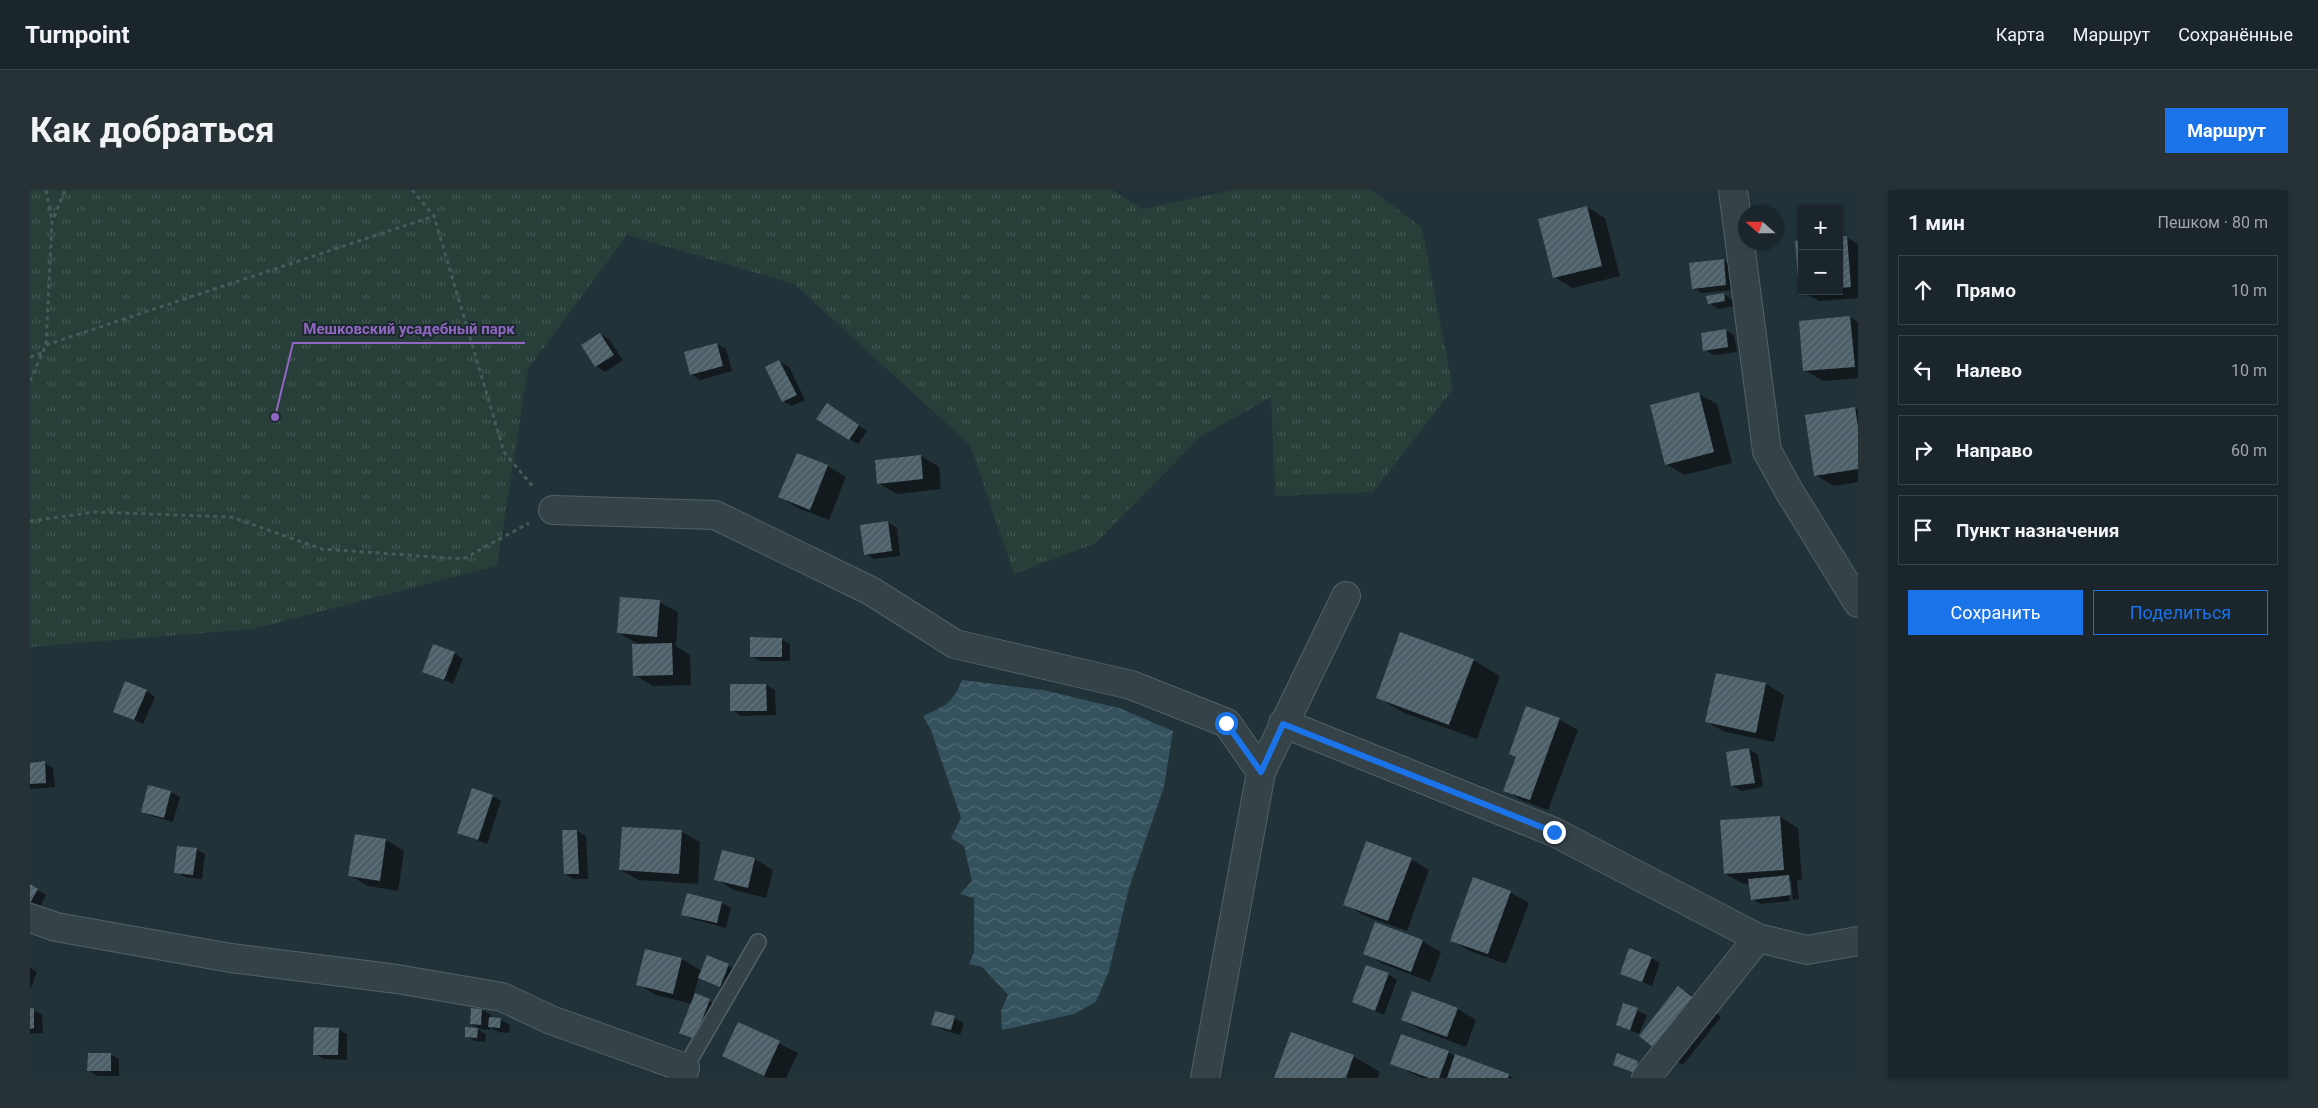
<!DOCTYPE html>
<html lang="ru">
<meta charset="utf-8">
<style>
body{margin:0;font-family:Roboto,sans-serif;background:#273237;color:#f1f3f6}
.controls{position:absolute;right:15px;top:15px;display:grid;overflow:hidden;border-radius:0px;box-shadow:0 1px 4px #0004}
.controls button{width:45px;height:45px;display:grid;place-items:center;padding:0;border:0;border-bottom:1px solid #384347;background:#1a262b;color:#f1f3f6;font:25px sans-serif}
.compass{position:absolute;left:1708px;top:15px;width:45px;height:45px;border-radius:50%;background:#1a262b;box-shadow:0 1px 4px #0004;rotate:291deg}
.stop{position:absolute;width:15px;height:15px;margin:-11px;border:4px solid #1a73e8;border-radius:50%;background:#fff}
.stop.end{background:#1a73e8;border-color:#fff;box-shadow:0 1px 5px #0008}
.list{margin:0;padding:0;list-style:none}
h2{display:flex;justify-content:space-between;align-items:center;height:65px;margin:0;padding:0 20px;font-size:21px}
h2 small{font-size:16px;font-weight:400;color:#9fa5a9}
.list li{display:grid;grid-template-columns:32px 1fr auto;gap:15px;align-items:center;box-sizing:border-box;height:70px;margin:0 10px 10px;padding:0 10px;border:1px solid #384347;border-radius:0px}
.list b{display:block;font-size:19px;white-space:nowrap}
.list em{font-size:16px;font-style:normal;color:#9fa5a9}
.actions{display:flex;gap:10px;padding:15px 20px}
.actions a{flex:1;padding:11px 0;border:1px solid #1a73e8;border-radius:0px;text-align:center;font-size:18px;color:#1a73e8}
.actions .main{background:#1a73e8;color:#fff}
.icon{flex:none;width:28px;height:28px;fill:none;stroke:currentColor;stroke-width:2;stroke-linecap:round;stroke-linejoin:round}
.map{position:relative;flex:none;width:1828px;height:888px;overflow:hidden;border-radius:0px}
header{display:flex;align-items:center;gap:30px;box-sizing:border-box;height:70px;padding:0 25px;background:#1a262b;border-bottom:1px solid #384347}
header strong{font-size:24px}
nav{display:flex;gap:28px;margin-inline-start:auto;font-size:18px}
.intro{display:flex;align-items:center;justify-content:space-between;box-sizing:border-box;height:120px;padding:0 30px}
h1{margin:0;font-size:35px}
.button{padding:12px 22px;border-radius:0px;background:#1a73e8;color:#fff;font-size:18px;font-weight:700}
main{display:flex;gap:30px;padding:0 30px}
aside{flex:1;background:#1a262b;border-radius:0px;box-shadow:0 1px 4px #0004}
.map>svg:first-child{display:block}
.park{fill:url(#park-tufts)}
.water{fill:url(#water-waves)}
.shadow{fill:#0007}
.building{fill:url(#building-hatch)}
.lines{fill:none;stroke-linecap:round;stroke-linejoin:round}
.service-casing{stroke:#536167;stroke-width:18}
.minor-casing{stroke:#536167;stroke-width:30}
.path{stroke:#465b58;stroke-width:3;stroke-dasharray:4 4;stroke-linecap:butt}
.service{stroke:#354349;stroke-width:15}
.minor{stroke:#354349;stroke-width:28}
.route{stroke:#1a73e8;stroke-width:6}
.leader{fill:none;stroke:#9066c2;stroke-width:2}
.callout-dot{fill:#9066c2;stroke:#1b282e;stroke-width:2}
.callout-label{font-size:15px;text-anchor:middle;font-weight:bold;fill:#9066c2;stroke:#1b282e;stroke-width:4;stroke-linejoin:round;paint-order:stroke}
</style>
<header>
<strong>Turnpoint</strong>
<nav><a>Карта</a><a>Маршрут</a><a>Сохранённые</a></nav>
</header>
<div class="intro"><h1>Как добраться</h1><a class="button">Маршрут</a></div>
<main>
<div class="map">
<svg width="1828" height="888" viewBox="0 0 1828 888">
<defs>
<pattern id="park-tufts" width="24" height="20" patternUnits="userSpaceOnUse" patternTransform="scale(1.25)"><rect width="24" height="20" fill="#273e39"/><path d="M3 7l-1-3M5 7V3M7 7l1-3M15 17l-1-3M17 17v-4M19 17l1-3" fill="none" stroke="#445854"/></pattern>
<pattern id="water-waves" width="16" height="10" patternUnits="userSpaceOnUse" patternTransform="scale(1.25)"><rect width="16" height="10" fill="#34515e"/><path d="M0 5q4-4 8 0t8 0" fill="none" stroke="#4f6874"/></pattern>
<pattern id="building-hatch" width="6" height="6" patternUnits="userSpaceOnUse" patternTransform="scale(1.25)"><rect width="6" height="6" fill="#4d5f68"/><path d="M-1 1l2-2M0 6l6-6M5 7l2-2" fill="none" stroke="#64747c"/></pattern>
</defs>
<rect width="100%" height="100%" fill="#223239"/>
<polygon class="park" points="0,0 1083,0 1112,19 1203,0 1342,0 1392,38 1423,199 1343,302 1245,306 1241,207 1170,247 1066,353 984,384 940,255 764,94 597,45 498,179 467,376 223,439 0,457"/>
<path class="water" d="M 932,490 L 1013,500 L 1089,518 L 1143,541 L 1134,597 L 1099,698 L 1079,781 L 1066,812 L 1044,824 L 972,840 L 971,821 L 978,805 L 952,777 L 939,774 L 944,762 L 944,708 L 930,704 L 942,691 L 934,656 L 921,648 L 931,628 L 901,540 L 893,526 C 915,516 923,513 932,490 Z"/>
<g class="shadow">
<polygon points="1557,17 1575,28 1590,86 1543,98 1524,87"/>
<polygon points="1817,47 1828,54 1828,108 1789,111 1772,101 1809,101 1809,48"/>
<polygon points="1694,71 1703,76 1705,100 1672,103 1663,98"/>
<polygon points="1694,104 1703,110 1704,116 1688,119 1679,113"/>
<polygon points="1820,127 1828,132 1828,188 1793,191 1774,180 1770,132"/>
<polygon points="1695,140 1704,145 1707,162 1684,165 1675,160"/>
<polygon points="570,144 579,149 593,170 575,182 566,176"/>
<polygon points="687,154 696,159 702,181 670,190 661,184"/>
<polygon points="749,171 759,177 775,210 762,216 753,211"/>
<polygon points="1669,204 1687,214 1702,273 1654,285 1636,274"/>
<polygon points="1825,218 1828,220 1828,292 1804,296 1785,285"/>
<polygon points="806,220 837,241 828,254 819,249"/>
<polygon points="767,264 798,276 816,287 799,330 768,318 750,307"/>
<polygon points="891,266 909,277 911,299 867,304 848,293"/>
<polygon points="858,332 867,338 870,366 844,369 835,364"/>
<polygon points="629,412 648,422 646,456 660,465 661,495 623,496 605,485 610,455 588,443"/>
<polygon points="751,449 760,454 760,471 731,471 721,466"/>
<polygon points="424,463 433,469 423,494 394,481"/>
<polygon points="1443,470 1470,486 1447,549 1374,523 1347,507"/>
<polygon points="1736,494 1754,505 1744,552 1695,542 1677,532"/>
<polygon points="736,495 745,500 746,525 711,526 702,520"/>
<polygon points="116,501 125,507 113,534 85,521"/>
<polygon points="1497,518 1530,530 1548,540 1518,620 1493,611 1475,600 1487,567"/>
<polygon points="1719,559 1728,565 1733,597 1712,601 1702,596"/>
<polygon points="14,573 23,578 25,597 0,599 0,574"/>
<polygon points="141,602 150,607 143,632 121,626 112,621"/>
<polygon points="462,606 471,611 457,654 429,643"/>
<polygon points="1750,627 1768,638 1772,690 1767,690 1769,709 1763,710 1761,691 1758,691 1760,711 1731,714 1722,709 1720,694 1714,694 1695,684"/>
<polygon points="547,641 556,646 558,689 544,689 535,684"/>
<polygon points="652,642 670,652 668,694 609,690 590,680"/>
<polygon points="356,650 374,661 368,701 338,696 319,685"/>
<polygon points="166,659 175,664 172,689 155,687 146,682"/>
<polygon points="693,661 725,669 743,680 736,708 704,700 686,689"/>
<polygon points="1381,669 1399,680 1377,741 1333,725 1315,714"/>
<polygon points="1444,689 1481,703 1499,713 1476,774 1440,761 1421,750"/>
<polygon points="0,696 16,705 10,717 0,711"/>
<polygon points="692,713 701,718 696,738 662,729 653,724"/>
<polygon points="1392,751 1411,762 1400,792 1353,774 1335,763"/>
<polygon points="616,761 652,769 672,781 698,775 707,781 699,801 669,787 664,804 689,816 674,853 650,842 662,814 626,805 608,794"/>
<polygon points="1621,768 1630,773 1622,796 1591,783"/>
<polygon points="0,778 7,782 0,800"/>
<polygon points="1358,784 1367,790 1354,825 1324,812"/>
<polygon points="1648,797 1667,808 1691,827 1653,875 1634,865"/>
<polygon points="1383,802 1428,819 1446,830 1436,857 1391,840 1373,830"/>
<polygon points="1594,815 1617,825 1609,844 1587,834"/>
<polygon points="0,819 12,824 13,843 0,844"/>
<polygon points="452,820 461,825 460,829 471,830 480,835 479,843 468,842 460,837 460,840 450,839 441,834"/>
<polygon points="924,828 934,833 930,845 911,839 902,834"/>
<polygon points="709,833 768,863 756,888 737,888 694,866"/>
<polygon points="308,839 317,844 317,870 294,869 285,864"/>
<polygon points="447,839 456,844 455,852 445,851 436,846"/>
<polygon points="1418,862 1426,867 1484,888 1392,888 1361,873"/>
<polygon points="80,864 89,869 89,886 68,886 58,880"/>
<polygon points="1323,866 1350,882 1348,888 1245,888"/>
</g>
<g class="building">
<polygon points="1557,16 1572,76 1523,88 1508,29"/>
<polygon points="1817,46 1821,97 1809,98 1809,47"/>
<polygon points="1772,50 1772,101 1769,101 1765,51"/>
<polygon points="1694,69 1696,95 1662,99 1659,73"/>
<polygon points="1694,103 1695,111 1678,114 1676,106"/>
<polygon points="1820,126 1825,177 1773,181 1769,131"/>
<polygon points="1696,139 1698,157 1673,161 1671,143"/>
<polygon points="570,143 584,165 565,177 551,155"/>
<polygon points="687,153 693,176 660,185 654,162"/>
<polygon points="749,170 767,205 752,212 735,177"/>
<polygon points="1669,202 1684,262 1635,275 1620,215"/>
<polygon points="797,213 829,235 819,250 786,229"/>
<polygon points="1825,217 1828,237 1828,279 1784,286 1775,225"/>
<polygon points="767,263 798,275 780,320 748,307"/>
<polygon points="891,265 893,289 847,294 845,270"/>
<polygon points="858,331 862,361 834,365 830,335"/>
<polygon points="590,407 630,410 627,447 587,443"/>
<polygon points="1370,442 1444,469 1419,535 1346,508"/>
<polygon points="720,447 752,448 752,467 720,467"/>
<polygon points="642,453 643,485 603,486 602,454"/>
<polygon points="403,454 425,462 414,490 392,482"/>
<polygon points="1686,483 1736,493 1726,543 1675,532"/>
<polygon points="95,491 117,500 104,530 83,522"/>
<polygon points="700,494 736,494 737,521 700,521"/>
<polygon points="1496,516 1530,528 1500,610 1473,601 1486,567 1479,564"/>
<polygon points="1719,558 1725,593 1701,596 1696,562"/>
<polygon points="15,571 16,593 0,594 0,573"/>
<polygon points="118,595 141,601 134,628 111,622"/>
<polygon points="442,598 463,605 448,650 427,643"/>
<polygon points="1750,626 1754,680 1694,684 1690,630"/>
<polygon points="592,637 652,640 649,684 589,680"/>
<polygon points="532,640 547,640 549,684 534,684"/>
<polygon points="325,644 356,649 350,691 318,686"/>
<polygon points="1336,651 1382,668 1358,731 1313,715"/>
<polygon points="147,656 167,658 163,685 144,683"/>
<polygon points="692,660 725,668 718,698 684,690"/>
<polygon points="1759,685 1761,705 1721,710 1718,689"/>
<polygon points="1443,687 1481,701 1458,764 1420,751"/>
<polygon points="0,694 8,699 0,713"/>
<polygon points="657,703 692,712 687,733 651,725"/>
<polygon points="1345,732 1393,750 1381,782 1333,764"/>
<polygon points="1599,758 1622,767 1612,792 1590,784"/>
<polygon points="615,759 652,768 643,804 606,795"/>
<polygon points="677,765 699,774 690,797 668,788"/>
<polygon points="1336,775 1359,783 1345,821 1322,812"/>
<polygon points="1648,796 1673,815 1634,866 1609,846"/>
<polygon points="1382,801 1428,818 1417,847 1371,830"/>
<polygon points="665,803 680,809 665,849 649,843"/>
<polygon points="1593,813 1608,818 1600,840 1586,835"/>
<polygon points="0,818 4,818 4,838 0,839"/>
<polygon points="441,818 452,819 451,835 440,834"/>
<polygon points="905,821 925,826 921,840 901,835"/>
<polygon points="459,827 471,828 470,838 458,837"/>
<polygon points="708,832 750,851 734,886 692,866"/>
<polygon points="284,837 309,838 308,865 283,865"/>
<polygon points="435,837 448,838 447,848 435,847"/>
<polygon points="1261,842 1324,865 1316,888 1244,888"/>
<polygon points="1371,844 1419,861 1409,888 1399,888 1360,874"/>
<polygon points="58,863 81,863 81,881 57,881"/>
<polygon points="1587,863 1608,871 1605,883 1583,875"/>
<polygon points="1425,864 1479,884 1478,888 1417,888"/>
</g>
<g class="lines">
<g class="service-casing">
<polyline id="service" points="655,878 728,752"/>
</g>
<g class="minor-casing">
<g id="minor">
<polyline points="1703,0 1737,261 1759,301 1828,413"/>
<polyline points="523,320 685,325 841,401 925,454 1101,495 1197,533 1231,582"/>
<polyline points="1253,533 1524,642 1728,748 1777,760 1828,751"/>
<polyline points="0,728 26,737 201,768 367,789 472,807 521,830 655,878 652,888"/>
<polyline points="1175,888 1231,582 1316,406"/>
<polyline points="1616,888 1728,748"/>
</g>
</g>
<g class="path">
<polyline points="16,0 22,31"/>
<polyline points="382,0 404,26 474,262 504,298"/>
<polyline points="16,155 404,26"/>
<polyline points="0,167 12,163"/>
<polyline points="0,191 16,155 22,32 35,0"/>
<polyline points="0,331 65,322 201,327 292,359 433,369 499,333"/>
</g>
<use href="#service" class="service"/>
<use href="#minor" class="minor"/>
</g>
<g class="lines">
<polyline class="route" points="1196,533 1231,582 1253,534 1524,642"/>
</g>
<path class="leader" d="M245 227L263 153H495"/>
<circle class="callout-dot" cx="245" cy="227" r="5"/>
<g class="callout-label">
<text x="379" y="144">Мешковский усадебный парк</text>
</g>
</svg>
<div class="controls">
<button>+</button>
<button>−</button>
</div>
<svg class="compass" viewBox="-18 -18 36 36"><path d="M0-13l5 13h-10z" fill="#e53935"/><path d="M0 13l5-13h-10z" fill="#9fa5a9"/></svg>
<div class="stop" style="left:1196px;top:533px"></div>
<div class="stop end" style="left:1524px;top:642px"></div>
</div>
<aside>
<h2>1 мин<small>Пешком · 80 m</small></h2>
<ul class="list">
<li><svg class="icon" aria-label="ahead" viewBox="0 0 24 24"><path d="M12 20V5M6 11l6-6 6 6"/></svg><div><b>Прямо</b></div><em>10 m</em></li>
<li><svg class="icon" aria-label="left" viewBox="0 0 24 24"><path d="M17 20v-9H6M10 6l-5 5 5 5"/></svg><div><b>Налево</b></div><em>10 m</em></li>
<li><svg class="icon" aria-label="right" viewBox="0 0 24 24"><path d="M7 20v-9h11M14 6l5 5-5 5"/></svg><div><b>Направо</b></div><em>60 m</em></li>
<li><svg class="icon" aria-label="arrive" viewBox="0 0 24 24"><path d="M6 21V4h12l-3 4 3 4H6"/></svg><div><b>Пункт назначения</b></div></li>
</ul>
<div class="actions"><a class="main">Сохранить</a><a>Поделиться</a></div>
</aside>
</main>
